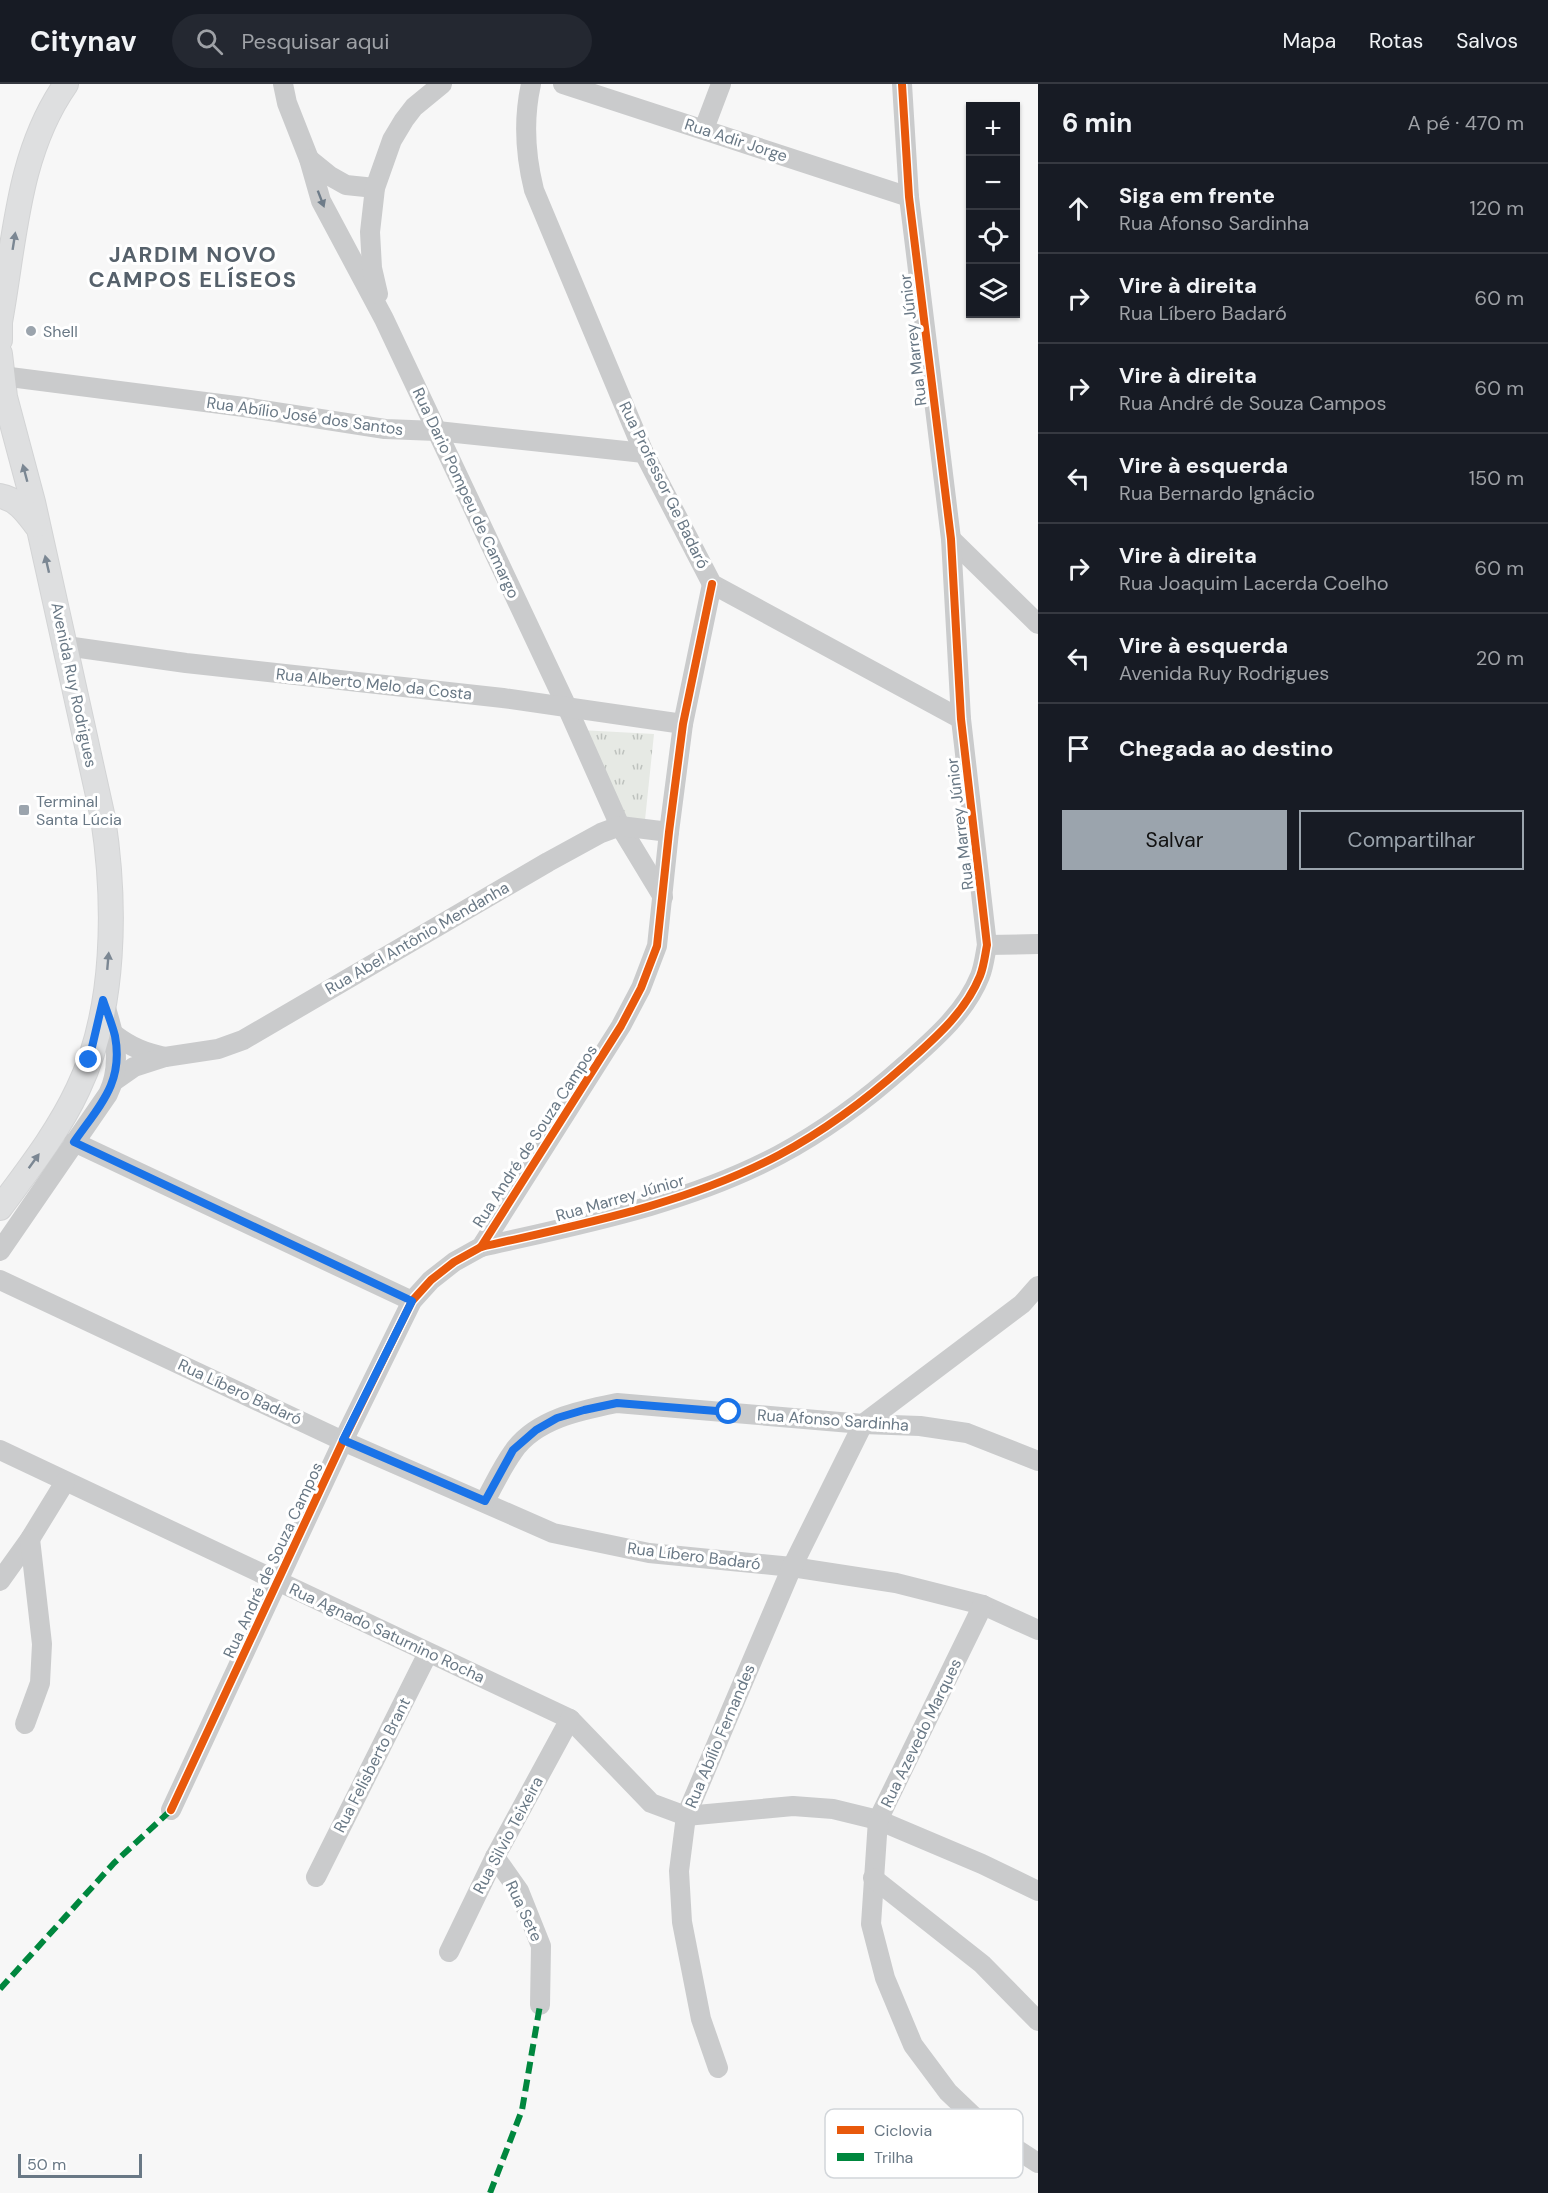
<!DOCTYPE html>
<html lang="pt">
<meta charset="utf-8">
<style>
body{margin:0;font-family:"DM Sans",sans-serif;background:#242831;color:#f1f3f6}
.controls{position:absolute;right:18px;top:18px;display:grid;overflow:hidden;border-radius:0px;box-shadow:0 2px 4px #0004}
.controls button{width:54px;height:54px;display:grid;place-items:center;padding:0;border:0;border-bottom:2px solid #363941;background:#171b24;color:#f1f3f6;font:30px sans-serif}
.scale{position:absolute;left:18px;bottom:15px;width:124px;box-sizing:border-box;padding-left:6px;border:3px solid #697885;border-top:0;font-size:16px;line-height:21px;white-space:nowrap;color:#697885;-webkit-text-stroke:4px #fff;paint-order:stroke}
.stop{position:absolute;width:18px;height:18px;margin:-14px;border:4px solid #1a73e8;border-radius:50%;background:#fff}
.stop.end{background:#1a73e8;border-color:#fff;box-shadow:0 2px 6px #0008}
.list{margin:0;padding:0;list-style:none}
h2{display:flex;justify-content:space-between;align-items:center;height:78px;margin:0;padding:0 24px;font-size:26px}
h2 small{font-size:20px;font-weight:400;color:#9ea1a6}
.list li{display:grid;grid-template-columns:39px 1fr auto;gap:18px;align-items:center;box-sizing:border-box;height:90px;padding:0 24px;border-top:2px solid #363941}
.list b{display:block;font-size:22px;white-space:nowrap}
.list p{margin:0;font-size:20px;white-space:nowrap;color:#9ea1a6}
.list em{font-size:20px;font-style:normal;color:#9ea1a6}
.actions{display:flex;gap:12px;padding:18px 24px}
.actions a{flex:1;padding:14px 0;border:2px solid #9ba4ad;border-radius:0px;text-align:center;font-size:21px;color:#9ba4ad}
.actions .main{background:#9ba4ad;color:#111}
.icon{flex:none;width:33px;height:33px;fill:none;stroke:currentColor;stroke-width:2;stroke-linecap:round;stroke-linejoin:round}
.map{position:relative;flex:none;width:1038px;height:2109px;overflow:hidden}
header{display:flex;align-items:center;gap:36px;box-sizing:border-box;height:84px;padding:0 30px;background:#171b24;border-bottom:2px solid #363941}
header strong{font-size:28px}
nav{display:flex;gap:33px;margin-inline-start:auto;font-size:21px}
.search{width:420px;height:54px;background:#242831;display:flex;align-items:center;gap:15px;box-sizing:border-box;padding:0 21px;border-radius:33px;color:#9ea1a6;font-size:22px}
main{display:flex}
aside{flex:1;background:#171b24}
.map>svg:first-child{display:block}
.park{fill:url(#park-tufts)}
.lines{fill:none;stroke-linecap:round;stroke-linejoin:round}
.major-casing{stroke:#d3d4d5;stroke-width:26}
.minor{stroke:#cacbcc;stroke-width:20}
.major{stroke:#dedfe0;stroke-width:24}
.quiet{stroke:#00873e;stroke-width:6;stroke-dasharray:12 6;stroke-linecap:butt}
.cycleway-casing{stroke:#fff;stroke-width:11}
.cycleway{stroke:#e8590c;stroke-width:8}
.oneway{fill:#6e7c89}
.oneway2{fill:#7b8793}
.route{stroke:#1a73e8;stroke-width:8}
.poi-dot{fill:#9ba4ad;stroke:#fff;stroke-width:2}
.labels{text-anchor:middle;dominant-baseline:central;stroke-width:6;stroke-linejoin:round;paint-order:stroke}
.street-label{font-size:16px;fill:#697885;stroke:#fff}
.poi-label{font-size:16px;fill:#697885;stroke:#fff;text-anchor:start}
.district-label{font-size:22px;font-weight:bold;letter-spacing:1.5px;fill:#56616b;stroke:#fff}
.key{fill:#fff;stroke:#d2d6da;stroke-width:1.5}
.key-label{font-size:16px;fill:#697885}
</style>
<header>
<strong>Citynav</strong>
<div class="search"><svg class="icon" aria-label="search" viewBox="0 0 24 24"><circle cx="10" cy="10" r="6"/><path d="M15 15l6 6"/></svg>Pesquisar aqui</div>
<nav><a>Mapa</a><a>Rotas</a><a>Salvos</a></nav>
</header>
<main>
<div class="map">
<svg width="1038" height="2109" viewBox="0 0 1038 2109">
<defs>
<pattern id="park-tufts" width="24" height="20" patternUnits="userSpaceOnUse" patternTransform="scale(1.5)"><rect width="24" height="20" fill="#e6e9e4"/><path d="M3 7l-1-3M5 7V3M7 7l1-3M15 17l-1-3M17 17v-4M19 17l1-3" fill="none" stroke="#bec2be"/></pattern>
</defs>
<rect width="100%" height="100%" fill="#f7f7f7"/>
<polygon class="park" points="580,646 654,650 645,736 621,734"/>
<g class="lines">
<g class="major-casing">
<g id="major">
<path d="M 0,256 L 0,238 C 15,156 17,70 66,0"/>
<path d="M 0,270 L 5,313 L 33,418 L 103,734 C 116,819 116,926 78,1005 C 58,1048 28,1086 0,1124"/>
<path d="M 0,412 C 17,415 26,428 36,441"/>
</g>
</g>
<g class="minor">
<polyline points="283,0 287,19 309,75 321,117 384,235 567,623 620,742 663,813"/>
<path d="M 531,0 C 523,36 525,70 534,106 L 644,369 L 712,500 L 961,635"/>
<polyline points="563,0 909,113"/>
<polyline points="704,45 721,0"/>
<polyline points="309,75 330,92 346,101 375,104"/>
<polyline points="378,210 372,184 370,148 375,104 392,56 404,36 414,23 442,0"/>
<polyline points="2,292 244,323 385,345 437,347 644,369"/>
<polyline points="951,455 1038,540"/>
<polyline points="66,562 186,579 503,614 683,640"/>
<polyline points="987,861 1038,860"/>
<path d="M 115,951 C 131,963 145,969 165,973"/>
<polyline points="114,997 134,983 165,973 218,965 243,956 548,778 601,749 620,742 669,748"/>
<polyline points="74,1058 412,1217"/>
<path d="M 481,1163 C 582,1140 687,1120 779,1071 C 824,1047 867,1015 905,981 C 934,955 965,929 980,892 C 984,882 985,871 987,861 L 961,635 L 951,455 L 909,113 L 902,0"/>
<path d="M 0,1167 L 108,1010 C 123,979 114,949 104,918"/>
<polyline points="0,1196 343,1357 553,1449 649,1469 792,1483 896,1499 983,1521 1038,1546"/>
<polyline points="0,1366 570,1635 651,1719 686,1732 793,1722 833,1725 878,1736 982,1780 1038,1807"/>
<path d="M 485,1417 C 494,1401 502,1383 513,1368 C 535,1335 582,1326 617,1319 L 863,1340 L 920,1342 L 967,1349 L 1038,1377"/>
<polyline points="0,1497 30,1455 65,1398"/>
<polyline points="983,1521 878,1736 871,1840 885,1894 913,1961 948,2008 991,2049 1038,2079"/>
<polyline points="25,1640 40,1599 42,1560 30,1455"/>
<polyline points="171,1726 343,1357 412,1217 431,1196 454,1178 481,1163 621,942 641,904 657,862 669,748 683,640 712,500"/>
<polyline points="495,1773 519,1807 541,1862 540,1921"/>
<polyline points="316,1793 428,1569"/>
<polyline points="873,1794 982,1880 1038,1937"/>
<polyline points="449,1868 495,1773 570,1635"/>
<polyline points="718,1984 701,1935 682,1838 679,1787 686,1732 792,1483 863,1340 1022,1220 1038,1202"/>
</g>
<use href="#major" class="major"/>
<g class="quiet">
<polyline points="0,1905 114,1779 171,1726"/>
<polyline points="490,2109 522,2026 540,1921"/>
</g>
<g class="cycleway-casing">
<g id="cycleway">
<path d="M 481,1163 C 582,1140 687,1120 779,1071 C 824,1047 867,1015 905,981 C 934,955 965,929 980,892 C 984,882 985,871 987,861 L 961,635 L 951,455 L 909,113 L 902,0"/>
<polyline points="171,1726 343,1357 412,1217 431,1196 454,1178 481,1163 621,942 641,904 657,862 669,748 683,640 712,500"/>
</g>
</g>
<use href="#cycleway" class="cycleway"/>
</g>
<defs><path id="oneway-solid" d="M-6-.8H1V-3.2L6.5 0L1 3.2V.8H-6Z" transform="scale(1.5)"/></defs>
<use class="oneway" href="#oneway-solid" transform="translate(321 115) rotate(69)"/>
<g class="oneway2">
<use href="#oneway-solid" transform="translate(14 157) rotate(-81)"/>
<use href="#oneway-solid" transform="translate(25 389) rotate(-105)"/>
<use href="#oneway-solid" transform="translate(47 480) rotate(-103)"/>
<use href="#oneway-solid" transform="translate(108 877) rotate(-85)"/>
<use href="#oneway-solid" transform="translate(34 1077) rotate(-54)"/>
</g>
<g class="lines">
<path class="route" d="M 89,976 L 103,916 C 107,928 112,940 115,952 C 124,999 99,1022 74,1058 L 412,1217 L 343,1356 L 485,1417 L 513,1366 L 536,1346 L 557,1334 L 584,1326 L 617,1319 L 729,1328"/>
</g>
<g class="poi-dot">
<circle cx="31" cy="247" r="6"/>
<rect x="18" y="720" width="12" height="12" rx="3"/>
</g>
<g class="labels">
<g class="street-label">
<text transform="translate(736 56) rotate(18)">Rua Adir Jorge</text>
<text transform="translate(913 256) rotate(-97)">Rua Marrey Júnior</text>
<text transform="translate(305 332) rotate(8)">Rua Abílio José dos Santos</text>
<text transform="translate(664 401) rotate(64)">Rua Professor Ge Badaró</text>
<text transform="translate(466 409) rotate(65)">Rua Dario Pompeu de Camargo</text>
<text transform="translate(374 600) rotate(6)">Rua Alberto Melo da Costa</text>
<text transform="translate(74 601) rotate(78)">Avenida Ruy Rodrigues</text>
<text transform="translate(960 740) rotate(-97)">Rua Marrey Júnior</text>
<text transform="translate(417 854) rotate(-30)">Rua Abel Antônio Mendanha</text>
<text transform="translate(535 1052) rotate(-57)">Rua André de Souza Campos</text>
<text transform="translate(620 1114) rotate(-16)">Rua Marrey Júnior</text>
<text transform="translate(240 1308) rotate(25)">Rua Líbero Badaró</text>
<text transform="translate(833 1336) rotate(4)">Rua Afonso Sardinha</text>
<text transform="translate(694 1472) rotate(7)">Rua Líbero Badaró</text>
<text transform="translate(273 1476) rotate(-65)">Rua André de Souza Campos</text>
<text transform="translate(387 1549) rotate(25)">Rua Agnado Saturnino Rocha</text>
<text transform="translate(921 1649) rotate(-64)">Rua Azevedo Marques</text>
<text transform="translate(720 1652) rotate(-67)">Rua Abílio Fernandes</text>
<text transform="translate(372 1681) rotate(-63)">Rua Felisberto Brant</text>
<text transform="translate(508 1751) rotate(-62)">Rua Silvio Teixeira</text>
<text transform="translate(524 1827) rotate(65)">Rua Sete</text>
</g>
<g class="poi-label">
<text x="43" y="247">Shell</text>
<text x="36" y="717">Terminal<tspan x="36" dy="18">Santa Lúcia</tspan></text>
</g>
<g class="district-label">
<text x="193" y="170">JARDIM NOVO<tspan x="193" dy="25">CAMPOS ELÍSEOS</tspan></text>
</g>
</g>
<rect x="825" y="2025" width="198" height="69" rx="9" class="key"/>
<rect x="837" y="2042" width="27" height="8" fill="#e8590c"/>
<rect x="837" y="2069" width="27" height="8" fill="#00873e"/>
<g class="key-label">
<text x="874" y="2052">Ciclovia</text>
<text x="874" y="2079">Trilha</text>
</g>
</svg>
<div class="controls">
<button>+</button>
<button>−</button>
<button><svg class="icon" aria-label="locate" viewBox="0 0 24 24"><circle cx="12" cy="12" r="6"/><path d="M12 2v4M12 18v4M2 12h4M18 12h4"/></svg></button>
<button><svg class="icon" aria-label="layers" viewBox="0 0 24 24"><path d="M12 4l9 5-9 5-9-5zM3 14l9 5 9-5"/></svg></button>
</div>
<div class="scale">50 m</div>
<div class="stop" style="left:729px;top:1328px"></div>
<div class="stop end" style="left:89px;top:976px"></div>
</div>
<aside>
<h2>6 min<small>A pé · 470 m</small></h2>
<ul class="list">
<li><svg class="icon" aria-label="ahead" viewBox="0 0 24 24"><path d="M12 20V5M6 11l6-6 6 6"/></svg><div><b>Siga em frente</b><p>Rua Afonso Sardinha</p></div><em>120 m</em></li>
<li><svg class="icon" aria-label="right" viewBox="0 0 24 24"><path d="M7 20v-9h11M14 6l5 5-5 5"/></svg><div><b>Vire à direita</b><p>Rua Líbero Badaró</p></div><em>60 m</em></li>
<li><svg class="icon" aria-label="right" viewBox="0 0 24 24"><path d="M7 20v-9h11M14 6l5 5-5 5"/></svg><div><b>Vire à direita</b><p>Rua André de Souza Campos</p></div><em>60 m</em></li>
<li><svg class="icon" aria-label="left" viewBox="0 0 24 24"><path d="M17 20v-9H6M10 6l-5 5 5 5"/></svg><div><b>Vire à esquerda</b><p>Rua Bernardo Ignácio</p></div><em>150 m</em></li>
<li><svg class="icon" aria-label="right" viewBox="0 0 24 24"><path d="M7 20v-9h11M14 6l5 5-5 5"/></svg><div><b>Vire à direita</b><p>Rua Joaquim Lacerda Coelho</p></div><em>60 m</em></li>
<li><svg class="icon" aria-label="left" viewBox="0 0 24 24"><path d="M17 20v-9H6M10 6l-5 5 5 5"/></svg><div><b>Vire à esquerda</b><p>Avenida Ruy Rodrigues</p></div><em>20 m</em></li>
<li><svg class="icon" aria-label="arrive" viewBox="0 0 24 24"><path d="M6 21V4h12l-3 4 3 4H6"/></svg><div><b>Chegada ao destino</b></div></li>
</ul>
<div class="actions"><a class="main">Salvar</a><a>Compartilhar</a></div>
</aside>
</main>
